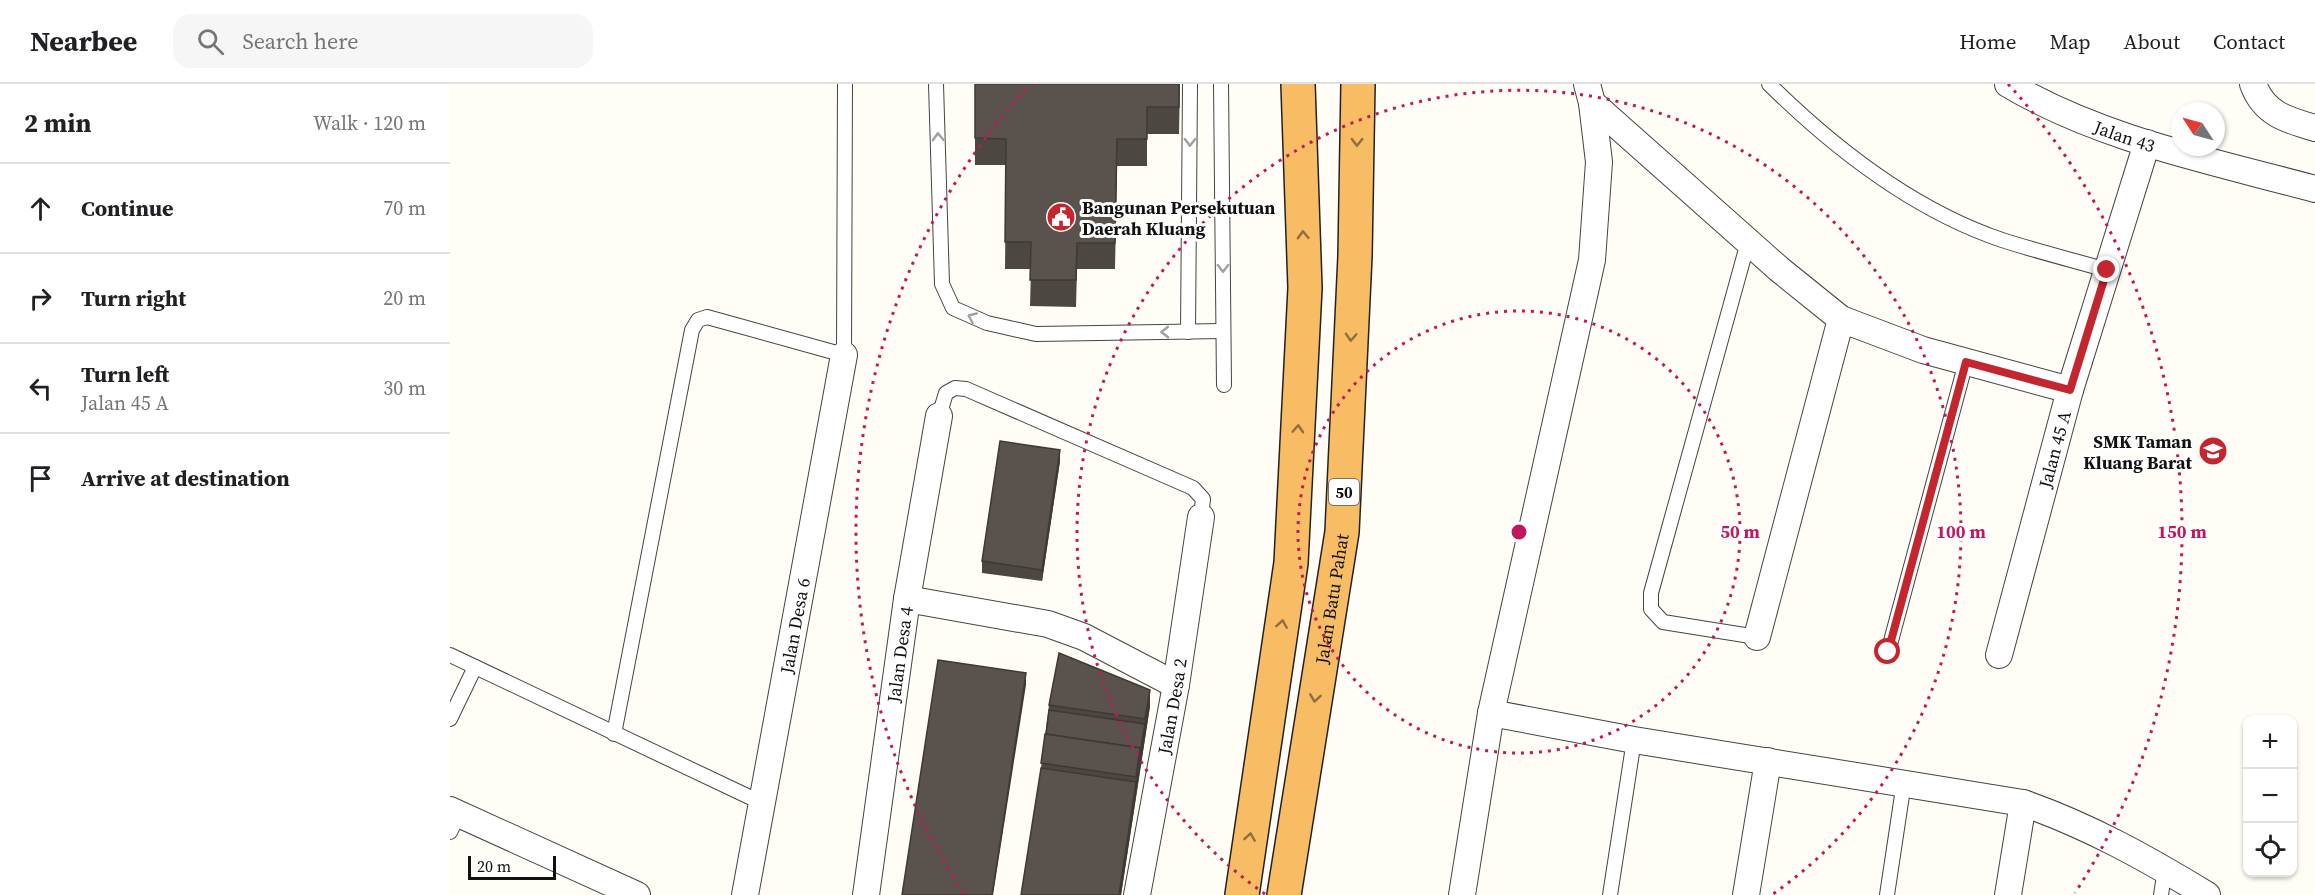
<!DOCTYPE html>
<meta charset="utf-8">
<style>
body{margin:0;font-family:"Source Serif 4",serif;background:#f6f6f6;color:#202124}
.controls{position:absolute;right:18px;bottom:18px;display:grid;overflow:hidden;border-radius:12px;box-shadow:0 2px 4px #0004}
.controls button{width:54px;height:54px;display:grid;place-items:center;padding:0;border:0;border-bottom:2px solid #e0e0e0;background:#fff;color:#202124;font:30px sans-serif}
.compass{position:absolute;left:1721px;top:18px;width:54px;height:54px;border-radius:50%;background:#fff;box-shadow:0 2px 4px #0004;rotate:306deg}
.scale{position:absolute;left:18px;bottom:15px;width:88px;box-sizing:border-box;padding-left:6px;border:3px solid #111;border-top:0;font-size:16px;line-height:21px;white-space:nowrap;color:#111;-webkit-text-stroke:4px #fff;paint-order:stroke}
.stop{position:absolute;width:18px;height:18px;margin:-14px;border:4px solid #c4262e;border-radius:50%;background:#fff}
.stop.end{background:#c4262e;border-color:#fff;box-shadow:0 2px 6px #0008}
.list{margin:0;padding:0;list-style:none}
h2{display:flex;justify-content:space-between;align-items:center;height:78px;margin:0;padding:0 24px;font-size:26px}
h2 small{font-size:20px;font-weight:400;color:#757577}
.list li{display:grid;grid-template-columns:39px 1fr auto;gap:18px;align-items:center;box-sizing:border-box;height:90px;padding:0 24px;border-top:2px solid #e0e0e0}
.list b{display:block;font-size:22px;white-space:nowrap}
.list p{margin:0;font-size:20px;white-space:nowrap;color:#757577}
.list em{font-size:20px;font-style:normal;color:#757577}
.icon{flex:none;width:33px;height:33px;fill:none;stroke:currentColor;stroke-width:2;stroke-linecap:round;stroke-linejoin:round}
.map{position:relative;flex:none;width:1865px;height:811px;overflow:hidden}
header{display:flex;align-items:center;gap:36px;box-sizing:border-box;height:84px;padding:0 30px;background:#fff;border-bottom:2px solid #e0e0e0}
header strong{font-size:28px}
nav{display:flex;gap:33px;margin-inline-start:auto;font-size:21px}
.search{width:420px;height:54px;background:#f6f6f6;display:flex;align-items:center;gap:15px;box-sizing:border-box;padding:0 21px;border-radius:18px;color:#757577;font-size:22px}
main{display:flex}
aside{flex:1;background:#fff}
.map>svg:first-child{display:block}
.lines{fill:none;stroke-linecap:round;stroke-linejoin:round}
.service-casing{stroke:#444;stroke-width:16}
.minor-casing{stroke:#444;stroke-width:28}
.trunk-casing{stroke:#222;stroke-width:36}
.service{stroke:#fff;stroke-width:14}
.minor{stroke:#fff;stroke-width:26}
.trunk{stroke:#f7bc64;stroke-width:33}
.wall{fill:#4d4742}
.shaded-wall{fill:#3f3936}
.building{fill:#5a524d;stroke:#3f3936;stroke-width:1.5}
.oneway{stroke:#a0a0a0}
.oneway2{stroke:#906f3f}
.route{stroke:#c4262e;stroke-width:8}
.ring{fill:none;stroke:#c2185b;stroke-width:3;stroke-dasharray:3 6}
.labels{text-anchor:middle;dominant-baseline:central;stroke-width:6;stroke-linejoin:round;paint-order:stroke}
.shield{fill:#fff;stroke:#585858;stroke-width:1.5}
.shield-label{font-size:16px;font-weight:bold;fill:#111}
.street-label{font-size:18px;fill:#111;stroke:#fff}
.poi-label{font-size:18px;font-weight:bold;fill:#111;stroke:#fff;text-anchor:start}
.centre{fill:#c2185b;stroke:#fff;stroke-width:3}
.ring-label{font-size:18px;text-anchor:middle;font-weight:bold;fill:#c2185b;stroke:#fff;stroke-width:6;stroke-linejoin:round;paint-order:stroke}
</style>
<header>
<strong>Nearbee</strong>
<div class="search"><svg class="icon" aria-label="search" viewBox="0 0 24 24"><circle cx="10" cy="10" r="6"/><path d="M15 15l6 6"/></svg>Search here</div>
<nav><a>Home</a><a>Map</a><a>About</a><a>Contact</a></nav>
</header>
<main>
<aside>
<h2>2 min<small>Walk · 120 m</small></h2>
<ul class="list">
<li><svg class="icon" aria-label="ahead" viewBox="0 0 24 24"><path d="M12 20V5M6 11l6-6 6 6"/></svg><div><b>Continue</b></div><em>70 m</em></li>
<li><svg class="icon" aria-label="right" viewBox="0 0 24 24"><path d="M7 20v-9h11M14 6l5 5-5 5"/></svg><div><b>Turn right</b></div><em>20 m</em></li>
<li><svg class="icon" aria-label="left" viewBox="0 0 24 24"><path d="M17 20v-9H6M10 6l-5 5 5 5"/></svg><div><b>Turn left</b><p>Jalan 45 A</p></div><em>30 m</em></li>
<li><svg class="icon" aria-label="arrive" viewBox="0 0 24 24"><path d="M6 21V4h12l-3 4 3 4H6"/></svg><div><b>Arrive at destination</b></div></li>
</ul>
</aside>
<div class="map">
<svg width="1865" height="811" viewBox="0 0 1865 811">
<rect width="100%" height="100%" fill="#fffdf5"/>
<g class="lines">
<g class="service-casing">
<g id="service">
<polyline points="486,0 492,200 503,224 537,239 586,250 773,247"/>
<polyline points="771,0 774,301"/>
<path d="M 1319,0 C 1385,65 1463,126 1552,156 C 1586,167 1622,176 1657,186"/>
<polyline points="1298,158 1201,509 1201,525 1213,538 1307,553"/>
<polyline points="738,248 740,0"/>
<polyline points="489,332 496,309 505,304 516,305 743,404 753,415 751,433"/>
<polyline points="1438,568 1516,278"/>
<polyline points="0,571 312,719"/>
<polyline points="0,635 25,583"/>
<polyline points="164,650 242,246 248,236 257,233 394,271 395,0"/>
<polyline points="0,748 9,730"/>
<polyline points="1160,811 1184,656"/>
<polyline points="1437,811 1454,698"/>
<polyline points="1711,811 1715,785"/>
</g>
</g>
<g class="minor-casing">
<g id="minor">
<path id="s1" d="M 1558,0 C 1650,55 1762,77 1865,105"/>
<path d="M 1803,0 C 1814,30 1837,36 1865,44"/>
<polyline points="1142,19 1329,185 1391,235 1473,266 1620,306"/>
<polyline points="457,515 598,540 634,553 726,601"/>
<polyline points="1307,553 1391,235"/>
<path id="s2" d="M 1549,571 L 1620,306 L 1697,59"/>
<path d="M 1041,629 L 1184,656 L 1573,719 C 1639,742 1698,775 1757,811"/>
<polyline points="0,726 187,811"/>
<path id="s3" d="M 295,811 L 394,271"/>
<path id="s4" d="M 416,811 L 457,515 L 489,332"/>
<path id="s5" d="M 687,811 L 726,601 L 751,433"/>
<polyline points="1012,811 1041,629 1142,176 1149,78 1142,19 1137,0"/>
<polyline points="1296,811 1318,677"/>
<polyline points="1558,811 1573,719"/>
</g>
</g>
<g class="trunk-casing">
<g id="trunk">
<polyline points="792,811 841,479 855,204 848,0"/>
<path id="s6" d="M 834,811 L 892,448 L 905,172 L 908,0"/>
</g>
</g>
<use href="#service" class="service"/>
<use href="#minor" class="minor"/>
<use href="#trunk" class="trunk"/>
</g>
<g class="wall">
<polygon points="525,0 730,0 729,50 697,50 697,82 667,82 665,185 627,185 626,223 580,222 581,185 555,185 556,81 525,81"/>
<polygon points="610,377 592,497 532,489 532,477"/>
<polygon points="599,621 700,622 671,811 591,684"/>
</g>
<g class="shaded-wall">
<polygon points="610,366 610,377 592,497 592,486"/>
<polygon points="576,589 576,601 543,811 542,811"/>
<polygon points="700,606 700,622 671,811 669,811"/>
</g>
<g class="building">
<polygon points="525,0 729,0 729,23 697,23 697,55 667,55 665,159 627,159 626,196 580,196 581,158 555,158 556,55 525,54"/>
<polygon points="550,357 610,366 592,486 532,477"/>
<polygon points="609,569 700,606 695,635 599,621"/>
<polygon points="488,576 576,589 542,811 452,811"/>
<polygon points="599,626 695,640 690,669 690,664 596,650"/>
<polygon points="595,650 690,664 686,693 591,679"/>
<polygon points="591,684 686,698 669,811 571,811"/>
</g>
<defs><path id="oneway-chevron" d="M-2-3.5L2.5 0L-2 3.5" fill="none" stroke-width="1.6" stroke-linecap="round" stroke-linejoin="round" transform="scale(1.5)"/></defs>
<g class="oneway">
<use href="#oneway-chevron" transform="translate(488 53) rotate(-92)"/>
<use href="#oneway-chevron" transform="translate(740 58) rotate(91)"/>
<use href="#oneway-chevron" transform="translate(773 184) rotate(90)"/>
<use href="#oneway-chevron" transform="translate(522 233) rotate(-156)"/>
<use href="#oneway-chevron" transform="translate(715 248) rotate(179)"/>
</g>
<g class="oneway2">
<use href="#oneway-chevron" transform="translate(907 58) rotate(91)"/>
<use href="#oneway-chevron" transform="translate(853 151) rotate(-92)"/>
<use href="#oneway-chevron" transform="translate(901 253) rotate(93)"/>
<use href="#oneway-chevron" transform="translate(848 345) rotate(-87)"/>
<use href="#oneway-chevron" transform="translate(832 540) rotate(-81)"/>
<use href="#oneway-chevron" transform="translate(865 614) rotate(99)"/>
<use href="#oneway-chevron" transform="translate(800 753) rotate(-81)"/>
</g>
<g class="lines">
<polyline class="route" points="1438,568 1516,278 1620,306 1657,186"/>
</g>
<g class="ring">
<circle cx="1069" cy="448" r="221"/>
<path d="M815 810A442 442 0 1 1 1323 810"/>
<path d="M513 809A663 663 0 0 1 580 0M1558 0A663 663 0 0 1 1625 809"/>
</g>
<defs>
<g id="civic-disc" transform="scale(1.5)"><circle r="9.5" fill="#c4262e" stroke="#fff"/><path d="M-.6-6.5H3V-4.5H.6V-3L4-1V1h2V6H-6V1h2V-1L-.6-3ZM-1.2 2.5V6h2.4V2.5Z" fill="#fff"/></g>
<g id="school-disc" transform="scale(1.5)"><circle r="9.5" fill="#c4262e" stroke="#fff"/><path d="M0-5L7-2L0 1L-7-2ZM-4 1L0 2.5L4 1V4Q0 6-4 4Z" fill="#fff"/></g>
</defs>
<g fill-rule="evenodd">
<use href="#civic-disc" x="611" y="133"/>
<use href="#school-disc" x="1763" y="367"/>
</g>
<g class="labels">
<rect class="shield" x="879" y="395" width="30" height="26" rx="4.5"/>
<g class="shield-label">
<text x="894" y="408">50</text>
</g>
<g class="street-label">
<text stroke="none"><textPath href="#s1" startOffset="128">Jalan 43</textPath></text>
<text stroke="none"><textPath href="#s2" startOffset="213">Jalan 45 A</textPath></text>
<text stroke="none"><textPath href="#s6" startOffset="300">Jalan Batu Pahat</textPath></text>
<text stroke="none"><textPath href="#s3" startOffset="274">Jalan Desa 6</textPath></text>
<text stroke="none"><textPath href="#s4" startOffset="243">Jalan Desa 4</textPath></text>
<text stroke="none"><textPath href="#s5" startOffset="192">Jalan Desa 2</textPath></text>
</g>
<g class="poi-label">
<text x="632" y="123">Bangunan Persekutuan<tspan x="632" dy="21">Daerah Kluang</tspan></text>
<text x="1742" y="357" text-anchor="end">SMK Taman<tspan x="1742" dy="21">Kluang Barat</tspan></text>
</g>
</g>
<circle cx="1069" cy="448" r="9" class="centre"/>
<g class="ring-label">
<text x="1290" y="454">50 m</text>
<text x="1511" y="454">100 m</text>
<text x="1732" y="454">150 m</text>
</g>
</svg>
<div class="controls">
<button>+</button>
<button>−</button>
<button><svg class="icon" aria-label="locate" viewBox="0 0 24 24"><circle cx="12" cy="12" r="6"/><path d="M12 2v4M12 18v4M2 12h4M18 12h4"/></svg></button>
</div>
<svg class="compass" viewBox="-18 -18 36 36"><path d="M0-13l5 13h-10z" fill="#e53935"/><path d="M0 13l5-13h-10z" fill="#757577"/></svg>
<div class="scale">20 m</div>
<div class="stop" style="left:1438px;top:568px"></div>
<div class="stop end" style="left:1657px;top:186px"></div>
</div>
</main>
